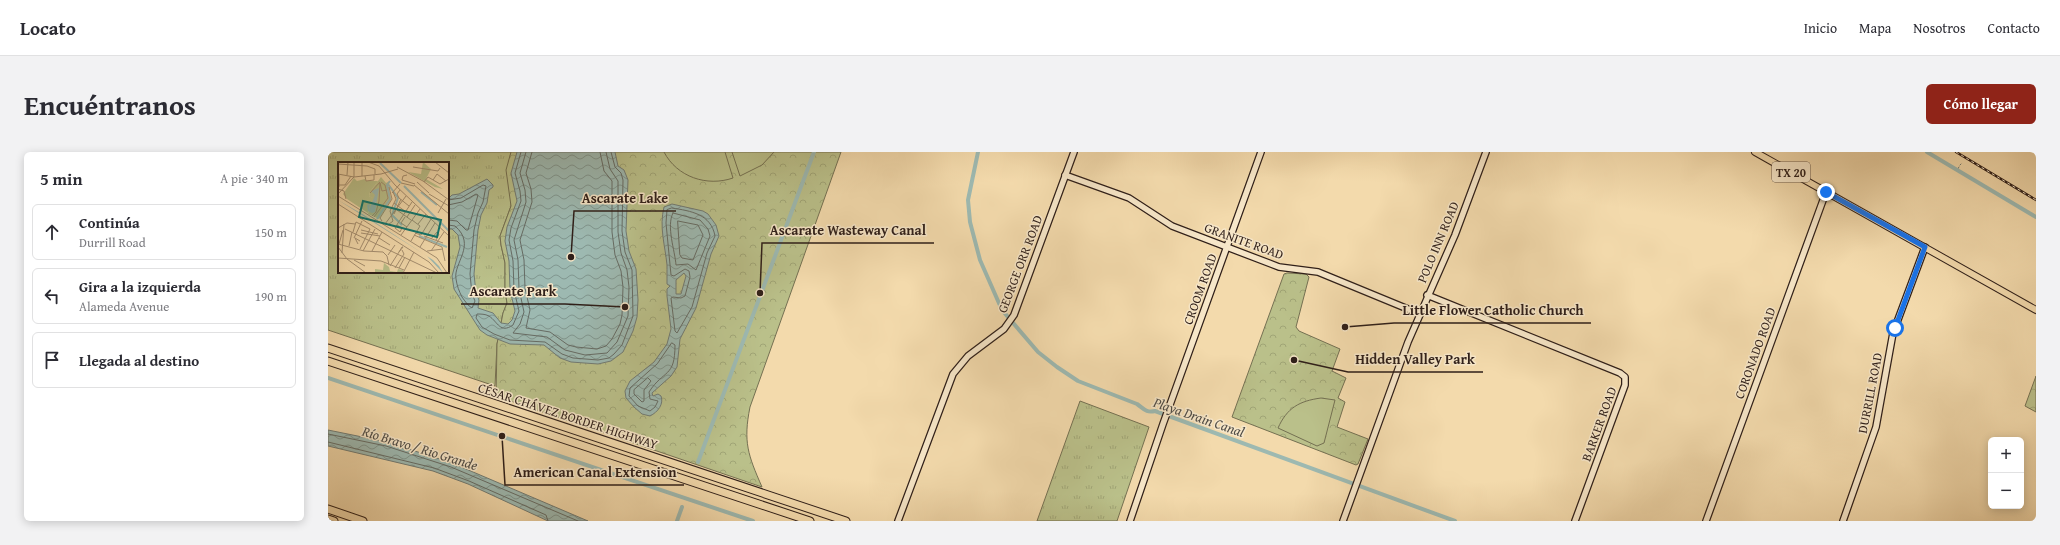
<!DOCTYPE html>
<html lang="es">
<meta charset="utf-8">
<style>
body{margin:0;font-family:"Gentium Book Plus",serif;background:#f2f2f3;color:#2b2b33}
.controls{position:absolute;right:12px;bottom:12px;display:grid;overflow:hidden;border-radius:6px;box-shadow:0 2px 10px #0003}
.controls button{width:36px;height:36px;display:grid;place-items:center;padding:0;border:0;border-bottom:1px solid #e1e1e2;background:#fff;color:#2b2b33;font:20px sans-serif}
.stop{position:absolute;width:12px;height:12px;margin:-9px;border:3px solid #1a73e8;border-radius:50%;background:#fff}
.stop.end{background:#1a73e8;border-color:#fff;box-shadow:0 1px 4px #0008}
.list{margin:0;padding:0;list-style:none}
h2{display:flex;justify-content:space-between;align-items:center;height:52px;margin:0;padding:0 16px;font-size:17px}
h2 small{font-size:13px;font-weight:400;color:#7c7c81}
.list li{display:grid;grid-template-columns:26px 1fr auto;gap:12px;align-items:center;box-sizing:border-box;height:56px;margin:0 8px 8px;padding:0 8px;border:1px solid #e1e1e2;border-radius:6px}
.list b{display:block;font-size:15px;white-space:nowrap}
.list p{margin:0;font-size:13px;white-space:nowrap;color:#7c7c81}
.list em{font-size:13px;font-style:normal;color:#7c7c81}
.icon{flex:none;width:22px;height:22px;fill:none;stroke:currentColor;stroke-width:2;stroke-linecap:round;stroke-linejoin:round}
.map{position:relative;flex:none;width:1708px;height:369px;overflow:hidden;border-radius:6px}
header{display:flex;align-items:center;gap:24px;box-sizing:border-box;height:56px;padding:0 20px;background:#fff;border-bottom:1px solid #e1e1e2}
header strong{font-size:19px}
nav{display:flex;gap:22px;margin-inline-start:auto;font-size:14px}
.intro{display:flex;align-items:center;justify-content:space-between;box-sizing:border-box;height:96px;padding:0 24px}
h1{margin:0;font-size:28px}
.button{padding:10px 18px;border-radius:6px;background:#8f2418;color:#fff;font-size:14px;font-weight:700}
main{display:flex;gap:24px;padding:0 24px}
aside{flex:1;background:#fff;border-radius:6px;box-shadow:0 2px 10px #0003}
.map>svg:first-child{display:block}
.grass{fill:url(#grass-tufts);stroke:#747052;fill-rule:evenodd}
.park{fill:url(#park-crowns);stroke:#747052}
.garden{fill:#bac08a;stroke:#747052}
.water{fill:url(#water-waves);stroke:#717b74;fill-rule:evenodd}
.lines{fill:none;stroke-linecap:round;stroke-linejoin:round}
.shore{stroke:#666c65;stroke-width:1}
.stream{stroke:#717b74;stroke-width:1}
.canal{stroke:#9db9b1;stroke-width:4}
.secondary-casing{stroke:#2f1f19;stroke-width:8}
.primary-casing{stroke:#2f1f19;stroke-width:8}
.highway-casing{stroke:#2f1f19;stroke-width:9}
.secondary{stroke:#f7e7c9;stroke-width:5.5}
.primary{stroke:#f3daac;stroke-width:6}
.highway{stroke:#f3daac;stroke-width:7}
.rail-casing{stroke:#2f1f19;stroke-width:2.5}
.rail{stroke:#f7e7c9;stroke-width:1;stroke-dasharray:3;stroke-linecap:butt}
.route{stroke:#1a73e8;stroke-width:5}
.labels{text-anchor:middle;dominant-baseline:central;stroke-width:3;stroke-linejoin:round;paint-order:stroke}
.shield{fill:#f7e7c9;stroke:#6b5b4e;stroke-width:1}
.shield-label{font-size:12px;font-weight:bold;fill:#2f1f19}
.street-label{font-size:13px;fill:#2f1f19;stroke:#f7e7c9}
.water-label{font-size:14px;font-style:italic;fill:#504d47;stroke:#f7e7c9}
.inset-river{fill:none;stroke:#9db9b1;stroke-width:2}
.inset-road{fill:none;stroke:#a58f71;stroke-width:1}
.view{fill:#0f766e;fill-opacity:0.15;stroke:#0f766e;stroke-width:2}
.inset-edge{fill:none;stroke:#2f1f19;stroke-width:2}
.leader{fill:none;stroke:#2f1f19;stroke-width:1.5}
.callout-dot{fill:#2f1f19;stroke:#f7e7c9;stroke-width:1.5}
.callout-label{font-size:14px;text-anchor:middle;font-weight:bold;fill:#2f1f19;stroke:#f7e7c9;stroke-width:3;stroke-linejoin:round;paint-order:stroke}
</style>
<header>
<strong>Locato</strong>
<nav><a>Inicio</a><a>Mapa</a><a>Nosotros</a><a>Contacto</a></nav>
</header>
<div class="intro"><h1>Encuéntranos</h1><a class="button">Cómo llegar</a></div>
<main>
<aside>
<h2>5 min<small>A pie · 340 m</small></h2>
<ul class="list">
<li><svg class="icon" aria-label="ahead" viewBox="0 0 24 24"><path d="M12 20V5M6 11l6-6 6 6"/></svg><div><b>Continúa</b><p>Durrill Road</p></div><em>150 m</em></li>
<li><svg class="icon" aria-label="left" viewBox="0 0 24 24"><path d="M17 20v-9H6M10 6l-5 5 5 5"/></svg><div><b>Gira a la izquierda</b><p>Alameda Avenue</p></div><em>190 m</em></li>
<li><svg class="icon" aria-label="arrive" viewBox="0 0 24 24"><path d="M6 21V4h12l-3 4 3 4H6"/></svg><div><b>Llegada al destino</b></div></li>
</ul>
</aside>
<div class="map">
<svg width="1708" height="369" viewBox="0 0 1708 369">
<defs>
<pattern id="grass-tufts" width="24" height="20" patternUnits="userSpaceOnUse"><rect width="24" height="20" fill="#bac08a"/><path d="M3 7l-1-3M5 7V3M7 7l1-3M15 17l-1-3M17 17v-4M19 17l1-3" fill="none" stroke="#a0a576"/></pattern>
<pattern id="park-crowns" width="20" height="18" patternUnits="userSpaceOnUse"><rect width="20" height="18" fill="#bac08a"/><path d="M2 6a3 3 0 1 1 6 0M12 15a3 3 0 1 1 6 0" fill="none" stroke="#a0a576"/></pattern>
<pattern id="water-waves" width="16" height="10" patternUnits="userSpaceOnUse"><rect width="16" height="10" fill="#9db9b1"/><path d="M0 5q4-4 8 0t8 0" fill="none" stroke="#80968f"/></pattern>
</defs>
<rect width="100%" height="100%" fill="#f3daac"/>
<filter id="stains"><feTurbulence type="fractalNoise" baseFrequency=".005" numOctaves="4"/><feColorMatrix values="0 0 0 0 .2 0 0 0 0 .09 0 0 0 0 .02 0 0 0 .5 -.17"/></filter>
<radialGradient id="worn" r=".72"><stop offset=".6" stop-color="#630" stop-opacity="0"/><stop offset="1" stop-color="#630" stop-opacity=".3"/></radialGradient>
<g class="grass">
<path d="M 0,0 L 183,0 L 179,21 L 183,44 L 183,54 L 172,84 L 173,93 L 177,111 L 177,139 L 179,151 L 175,161 L 169,192 L 167,234 L 0,178 ZM 11,11 L 120,11 L 120,120 L 11,120 Z"/>
<polygon points="752,249 821,275 789,369 709,369"/>
</g>
<g class="park">
<path d="M 183,0 L 513,0 L 422,255 C 415,290 420,303 434,335 L 168,244 L 169,192 L 175,161 L 179,151 L 177,139 L 177,111 L 173,93 L 172,84 L 183,54 L 178,18 Z"/>
<polygon points="959,121 978,122 981,125 968,175 971,179 1012,197 1004,219 1018,226 1010,246 1017,250 1009,275 1040,287 1030,312 1028,313 904,265 956,122"/>
<polygon points="1708,224 1708,260 1697,254"/>
</g>
<g class="garden">
<path d="M 336,0 L 397,0 L 405,26 C 379,35 349,25 336,0 Z"/>
<polygon points="404,0 446,0 434,13 412,24"/>
<path d="M 993,246 L 1007,248 L 996,291 L 989,294 L 950,276 C 959,256 971,249 993,246 Z"/>
</g>
<g class="water">
<polygon points="189,0 287,0 290,14 296,18 300,28 298,79 301,99 308,117 310,148 309,165 305,179 295,200 283,209 270,212 243,210 232,206 216,193 182,192 159,183 152,178 126,137 124,124 132,95 130,83 124,77 120,77 120,47 124,43 131,42 159,27 165,33 165,35 161,38 159,51 153,63 150,78 146,122 148,141 151,148 150,156 165,161 173,171 180,172 184,168 187,159 182,138 181,109 177,89 179,75 189,49 183,21"/>
<path d="M 344,52 L 375,59 L 380,62 L 388,73 L 391,84 L 383,102 L 368,156 L 352,187 L 349,215 L 343,224 L 324,241 L 325,244 L 330,242 L 333,244 C 336,252 330,260 322,264 L 314,262 L 306,255 L 298,246 L 297,239 L 302,229 L 326,210 L 339,192 L 343,177 L 339,144 L 339,137 L 342,134 L 339,132 C 339,125 339,119 339,113 C 337,93 331,75 336,55 ZM 356,121 L 358,124 L 353,142 L 348,142 L 348,128 Z"/>
<polygon points="0,278 59,290 124,311 260,369 220,369 140,332 105,319 0,294"/>
</g>
<g class="lines">
<g class="shore">
<path d="M 193,0 L 187,21 L 192,39 L 193,49 L 183,76 L 181,88 L 185,109 L 186,138 L 191,159 L 185,173 C 172,182 170,170 161,164 C 157,162 153,162 149,162 L 148,166 L 154,175 L 166,182 L 182,188 L 217,190 L 234,202 L 245,206 L 270,208 L 281,206 L 286,202 L 294,193 L 305,164 L 304,118 L 297,100 L 294,79 L 295,28 L 293,21 L 287,15 L 283,0"/>
<polyline points="198,0 192,21 197,38 198,50 186,88 190,108 191,137 196,160 192,172 185,181 219,185 237,198 257,203 279,201 289,190 300,164 301,135 299,118 293,101 290,80 290,29 282,17 278,0"/>
<polyline points="204,0 198,21 203,37 204,50 192,88 196,108 197,136 202,158 198,176 222,180 240,193 248,195 269,197 278,194 284,187 292,172 294,163 295,135 293,119 287,103 284,80 284,29 276,19 272,0"/>
<path d="M 120,48 L 133,46 L 155,33 L 158,34 L 155,50 L 150,61 L 146,78 L 142,122 L 144,142 L 147,149 L 144,156 C 140,154 137,149 134,145 C 131,139 129,134 128,127 C 125,111 149,93 127,74 L 120,73"/>
<polyline points="120,53 134,50 148,42 150,43 140,78 138,78 129,69 120,68"/>
<path d="M 344,56 C 363,59 383,62 387,84 L 379,101 L 364,155 L 349,181 L 347,179 L 343,146 L 345,145 L 353,146 L 357,144 L 362,125 L 361,119 L 357,117 L 346,124 L 343,123 L 338,71 L 339,58 Z"/>
<path d="M 345,61 L 372,68 L 380,77 L 382,84 L 368,118 L 360,112 L 348,113 C 347,99 338,74 345,61 Z"/>
<polygon points="350,69 370,73 375,83 365,108 354,106 352,103"/>
<path d="M 344,191 L 347,193 C 347,226 336,217 321,240 L 322,247 L 330,249 L 327,255 L 322,259 L 310,254 L 301,244 L 302,236 L 329,212 Z"/>
<polygon points="320,226 323,229 316,238 316,249 314,250 306,242 306,238"/>
<polyline points="0,282 58,294 123,315 250,369"/>
<polyline points="0,290 106,316 141,329 218,363 220,369"/>
</g>
<g class="stream">
<polyline points="1632,13 1633,12"/>
<polyline points="1629,18 1631,15"/>
</g>
<g class="canal">
<path d="M 650,0 L 640,48 L 642,70 L 652,108 L 674,158 L 710,200 L 729,215 L 750,229 L 809,252 C 816,257 818,261 827,259 L 1127,369"/>
<polyline points="1599,0 1708,65"/>
<polyline points="0,226 425,369"/>
<polyline points="370,310 486,0"/>
<polyline points="349,369 354,355"/>
</g>
<g class="secondary-casing">
<g id="secondary">
<polyline points="737,23 801,46 844,74 951,115 990,120 1092,162"/>
<polyline points="1099,143 1292,221 1297,225 1297,233 1247,369"/>
<polyline points="570,369 625,222 640,204 676,177 686,163 746,0"/>
<polyline points="802,369 835,272 933,0"/>
<polyline points="1015,369 1080,190 1127,83 1158,0"/>
<polyline points="1378,369 1498,40"/>
<polyline points="1515,369 1548,275 1565,181 1597,95"/>
</g>
</g>
<g class="primary-casing">
<polyline id="primary" points="1427,0 1708,158"/>
</g>
<g class="highway-casing">
<g id="highway">
<polyline points="0,196 518,369"/>
<polyline points="0,209 482,369"/>
<polyline points="0,357 35,369"/>
<polyline points="0,367 6,369"/>
</g>
</g>
<use href="#secondary" class="secondary"/>
<use href="#primary" class="primary"/>
<use href="#highway" class="highway"/>
<g class="rail-casing">
<polyline id="rail" points="1628,0 1708,48"/>
</g>
<use href="#rail" class="rail"/>
</g>
<g class="lines">
<polyline class="route" points="1498,40 1597,95 1567,176"/>
</g>
<g class="labels">
<rect class="shield" x="1444" y="10" width="38" height="20" rx="3"/>
<g class="shield-label">
<text x="1463" y="20">TX 20</text>
</g>
<g class="street-label">
<text transform="translate(916 89) rotate(20)">GRANITE ROAD</text>
<text transform="translate(1110 90) rotate(-67)">POLO INN ROAD</text>
<text transform="translate(692 112) rotate(-69)">GEORGE ORR ROAD</text>
<text transform="translate(872 137) rotate(-70)">CROOM ROAD</text>
<text transform="translate(1427 201) rotate(-70)">CORONADO ROAD</text>
<text transform="translate(1542 241) rotate(-79)">DURRILL ROAD</text>
<text transform="translate(240 264) rotate(18)">CÉSAR CHÁVEZ BORDER HIGHWAY</text>
<text transform="translate(1271 272) rotate(-70)">BARKER ROAD</text>
</g>
<g class="water-label">
<text transform="translate(871 265) rotate(19)">Playa Drain Canal</text>
<text transform="translate(92 296) rotate(17)">Río Bravo / Rio Grande</text>
</g>
</g>
<g transform="translate(10 10)">
<rect width="111" height="111" fill="#f3daac"/>
<path d="M 85,0 L 93,7 L 88,17 L 105,27 L 97,25 L 70,10 L 83,12 ZM 16,16 L 19,19 L 27,17 L 28,19 L 40,19 L 32,30 L 31,34 L 35,36 L 30,51 L 9,37 L 5,32 Z" fill="#bac08a"/>
<path d="M 43,15 L 48,21 L 52,19 L 50,22 L 53,38 L 41,57 L 30,52 L 34,36 L 31,34 L 32,30 Z" fill="#bac08a"/>
<path d="M 46,101 L 51,105 L 52,109 L 59,110 L 60,107 L 65,108 L 65,111 L 37,111 L 37,107 L 45,108 Z" fill="#bac08a"/>
<path d="M 41,26 L 37,50 L 34,51 L 30,49 L 29,43 L 32,42 L 31,48 L 37,33 L 33,29 ZM 0,38 L 26,53 L 95,98 L 101,104 L 105,111 L 89,94 Z" fill="#9db9b1"/>
<path class="inset-river" d="M 42,1 L 63,21M 50,22 L 60,36 L 54,53 L 64,63M 66,24 L 111,69M 83,30 L 99,43M 39,57 L 52,37 L 49,23 L 52,19M 81,74 L 109,85"/>
<path class="inset-road" d="M 16,0 L 16,15M 24,0 L 24,14M 30,0 L 41,4 L 57,23 L 111,74M 97,0 L 111,11M 0,2 L 29,4 L 37,7 L 37,12M 59,5 L 85,19 L 111,38M 75,5 L 100,9 L 102,6M 0,12 L 16,15 L 43,12 L 60,7M 1,12 L 1,25M 9,13 L 10,0M 69,13 L 65,14 L 64,18 L 77,22M 27,14 L 28,19 L 36,18 L 36,13M 95,18 L 99,12 L 108,19M 79,20 L 91,31M 86,20 L 90,15 L 102,22 L 111,17M 42,21 L 44,29 L 49,28M 63,21 L 76,24M 0,23 L 7,23 L 13,14M 76,23 L 111,52M 0,27 L 6,29 L 8,37M 62,28 L 59,32 L 61,36 L 71,44M 32,31 L 42,20M 54,31 L 62,22M 0,32 L 16,15M 91,32 L 111,44M 0,34 L 99,96 L 109,111M 56,41 L 68,50M 0,42 L 91,100 L 101,111M 59,48 L 73,58M 100,51 L 108,37M 56,52 L 63,37M 34,54 L 38,50 L 41,39 L 42,21M 36,55 L 50,36 L 47,23 L 43,20M 67,55 L 63,61 L 69,65M 69,55 L 77,43M 44,59 L 42,56 L 54,37 L 51,25M 47,62 L 68,34M 80,62 L 88,52M 50,63 L 55,59 L 52,49 L 58,37 L 55,30M 59,63 L 64,66 L 62,70 L 57,66 L 60,61 L 74,40M 0,66 L 9,61 L 17,62M 7,67 L 99,111M 23,68 L 40,72M 15,70 L 18,60 L 32,67M 23,71 L 42,74M 77,71 L 83,73 L 93,57M 63,73 L 82,47M 76,73 L 104,85 L 107,99M 86,74 L 105,81M 16,76 L 24,59M 41,76 L 52,83M 93,77 L 99,70 L 101,72 L 98,78M 73,79 L 82,64 L 74,58M 0,82 L 26,89 L 45,90 L 49,94 L 51,103M 1,82 L 5,68M 20,82 L 17,76 L 22,79M 11,84 L 14,70M 0,85 L 9,97 L 28,111M 82,85 L 97,61M 22,87 L 32,67M 25,89 L 37,67M 34,89 L 44,70M 89,89 L 105,87M 93,89 L 106,70M 4,91 L 6,62M 50,93 L 57,83M 0,96 L 43,99 L 66,108M 16,98 L 27,104M 52,104 L 61,90 L 64,85 L 65,85 L 61,90M 57,106 L 66,92 L 64,88M 61,106 L 67,95M 65,111 L 76,90"/>
<path class="view" d="M 25,39 L 103,58 L 99,75 L 21,55 Z"/>
<rect width="111" height="111" class="inset-edge"/>
</g>
<path class="leader" d="M243 105L246 59H348M432 141L434 91H606M297 155L237 152H133M1017 175L1066 171H1263M966 208L1020 220H1155M174 284L177 333H356"/>
<g class="callout-dot">
<circle cx="243" cy="105" r="4"/>
<circle cx="432" cy="141" r="4"/>
<circle cx="297" cy="155" r="4"/>
<circle cx="1017" cy="175" r="4"/>
<circle cx="966" cy="208" r="4"/>
<circle cx="174" cy="284" r="4"/>
</g>
<g class="callout-label">
<text x="297" y="51">Ascarate Lake</text>
<text x="520" y="83">Ascarate Wasteway Canal</text>
<text x="185" y="144">Ascarate Park</text>
<text x="1165" y="163">Little Flower Catholic Church</text>
<text x="1087" y="212">Hidden Valley Park</text>
<text x="267" y="325">American Canal Extension</text>
</g>
<rect width="100%" height="100%" filter="url(#stains)"/>
<rect width="100%" height="100%" fill="url(#worn)"/>
</svg>
<div class="controls">
<button>+</button>
<button>−</button>
</div>
<div class="stop" style="left:1567px;top:176px"></div>
<div class="stop end" style="left:1498px;top:40px"></div>
</div>
</main>
